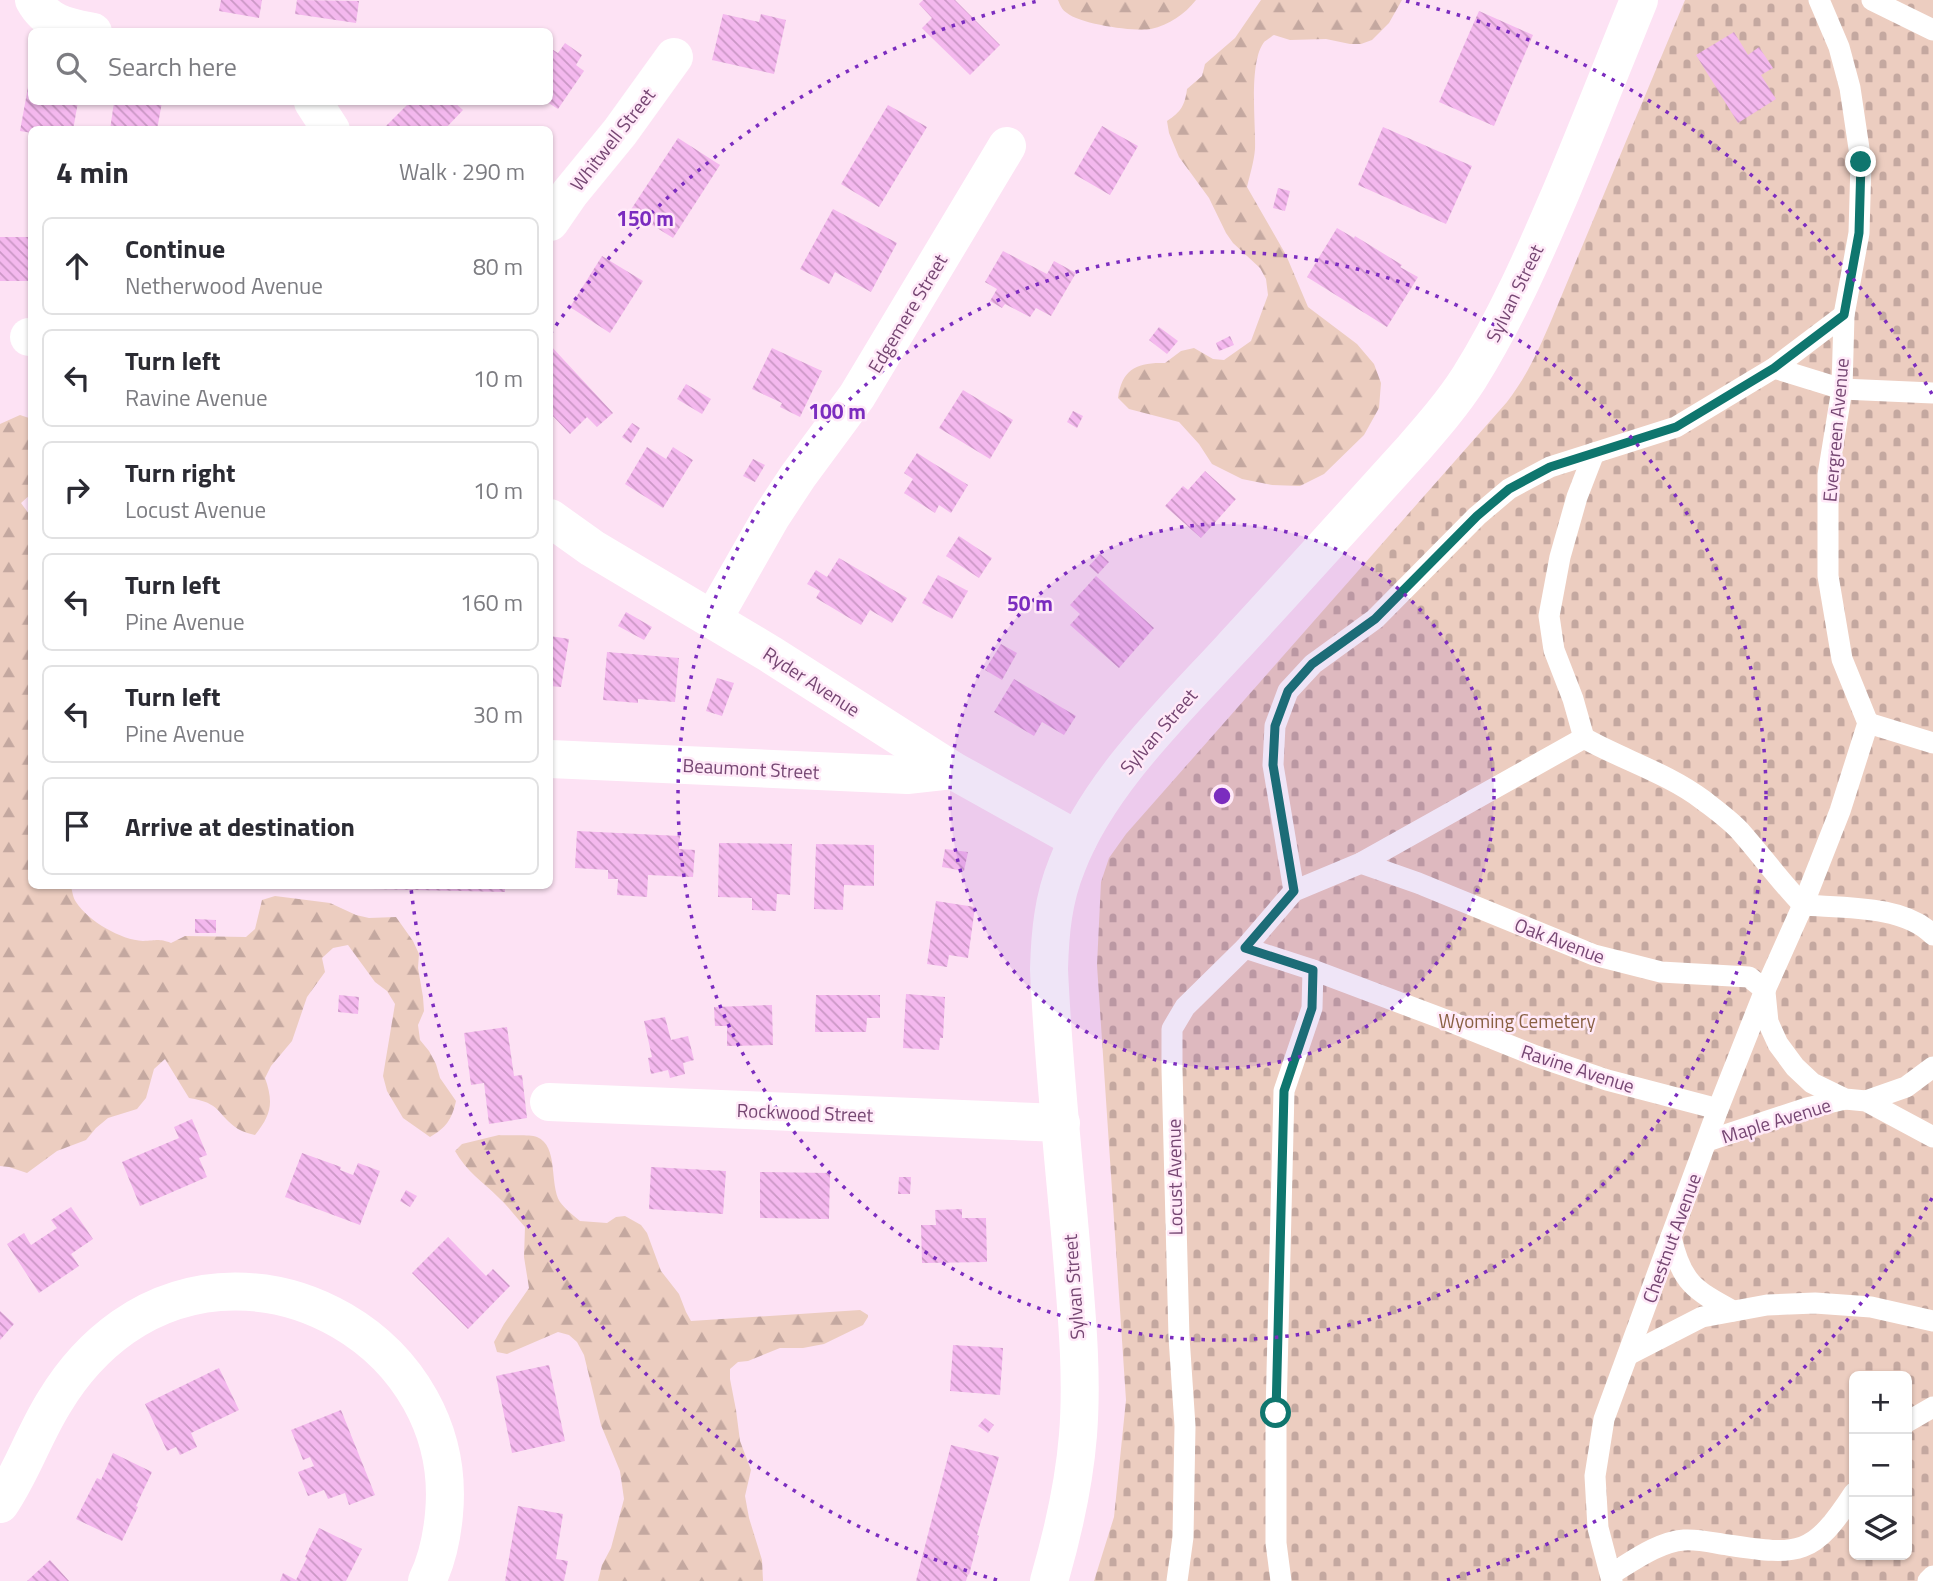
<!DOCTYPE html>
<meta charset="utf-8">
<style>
body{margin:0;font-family:"Titillium Web",sans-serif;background:#f7f7f7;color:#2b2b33}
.controls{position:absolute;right:21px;bottom:21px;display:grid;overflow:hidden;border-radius:10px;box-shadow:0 2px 5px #0004}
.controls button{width:63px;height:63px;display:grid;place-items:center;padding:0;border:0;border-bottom:2px solid #e1e1e2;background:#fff;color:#2b2b33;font:35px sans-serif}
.stop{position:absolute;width:21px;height:21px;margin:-16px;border:5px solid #0f766e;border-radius:50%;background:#fff}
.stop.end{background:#0f766e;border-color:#fff;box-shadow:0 2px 7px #0008}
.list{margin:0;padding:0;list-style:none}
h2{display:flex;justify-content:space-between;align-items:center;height:91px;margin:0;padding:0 28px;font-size:30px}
h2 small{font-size:23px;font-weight:400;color:#7c7c81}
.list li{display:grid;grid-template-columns:46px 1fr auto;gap:21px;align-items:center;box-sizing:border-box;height:98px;margin:0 14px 14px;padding:0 14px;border:2px solid #e1e1e2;border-radius:10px}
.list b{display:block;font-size:26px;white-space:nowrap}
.list p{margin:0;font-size:23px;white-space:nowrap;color:#7c7c81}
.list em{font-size:23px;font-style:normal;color:#7c7c81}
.icon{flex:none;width:38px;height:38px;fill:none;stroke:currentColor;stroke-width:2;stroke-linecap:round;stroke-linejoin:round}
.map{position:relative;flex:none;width:1933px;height:1581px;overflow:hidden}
.search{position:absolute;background:#fff;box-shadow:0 2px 5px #0004;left:28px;top:28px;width:525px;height:77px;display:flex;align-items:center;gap:18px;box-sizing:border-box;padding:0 24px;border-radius:10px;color:#7c7c81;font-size:26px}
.panel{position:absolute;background:#fff;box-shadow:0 2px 5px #0004;left:28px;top:126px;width:525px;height:763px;border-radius:10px}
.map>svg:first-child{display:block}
.forest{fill:url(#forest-firs)}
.cemetery{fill:url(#cemetery-stones);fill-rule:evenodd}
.building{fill:url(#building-back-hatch)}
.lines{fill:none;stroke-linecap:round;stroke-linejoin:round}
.lane{stroke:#fff;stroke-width:21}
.street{stroke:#fff;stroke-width:38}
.secondary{stroke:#fff;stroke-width:38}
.route{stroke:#0f766e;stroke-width:9}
.ring{fill:none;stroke:#7b2cbf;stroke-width:3.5;stroke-dasharray:3.5 7}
.labels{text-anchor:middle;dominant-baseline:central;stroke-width:5;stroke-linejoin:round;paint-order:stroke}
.street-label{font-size:19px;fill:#764773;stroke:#ffe9f8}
.park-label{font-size:19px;fill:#896043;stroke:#ffe9f8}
.centre{fill:#7b2cbf;stroke:#ffe9f8;stroke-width:3.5}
.ring-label{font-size:21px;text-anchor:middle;font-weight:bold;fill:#7b2cbf;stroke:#ffe9f8;stroke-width:5;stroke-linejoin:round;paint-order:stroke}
</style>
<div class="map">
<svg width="1933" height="1581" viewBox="0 0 1933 1581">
<defs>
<pattern id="forest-firs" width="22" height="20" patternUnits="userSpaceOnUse" patternTransform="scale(1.75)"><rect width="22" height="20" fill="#eccdc0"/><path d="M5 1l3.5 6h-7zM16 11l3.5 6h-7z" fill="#c4a8a0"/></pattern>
<pattern id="cemetery-stones" width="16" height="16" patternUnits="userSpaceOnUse" patternTransform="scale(1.75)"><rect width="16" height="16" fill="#eccdc0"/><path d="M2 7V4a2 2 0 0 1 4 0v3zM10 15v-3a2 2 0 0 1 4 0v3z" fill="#c4a8a0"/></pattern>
<pattern id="building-back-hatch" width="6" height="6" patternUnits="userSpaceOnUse" patternTransform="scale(1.75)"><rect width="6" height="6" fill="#f4b8ee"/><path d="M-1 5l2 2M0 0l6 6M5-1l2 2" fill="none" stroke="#ca97c5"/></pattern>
</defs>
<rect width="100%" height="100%" fill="#fde2f4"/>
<g class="forest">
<path d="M 1058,0 L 1196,0 C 1185,14 1169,25 1151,29 C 1134,32 1080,24 1067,13 C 1062,10 1060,5 1058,0 Z"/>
<path d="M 1261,0 L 1402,0 L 1389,23 L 1372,40 L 1361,44 L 1350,44 L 1326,39 L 1290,40 L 1274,35 C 1273,35 1266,41 1265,41 C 1248,60 1256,124 1255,149 C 1254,162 1250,174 1247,187 L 1286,255 L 1308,307 L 1357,344 L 1374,364 L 1381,383 L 1379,408 L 1364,435 L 1324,474 L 1300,486 L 1272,485 L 1242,479 L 1212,464 L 1199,444 L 1179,422 L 1129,409 L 1118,398 C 1122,369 1137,362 1165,363 L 1181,351 L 1194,348 L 1213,359 L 1224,360 L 1251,341 L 1268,295 L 1266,279 L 1260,268 L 1233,243 L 1226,233 L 1209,198 L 1179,157 L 1169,133 L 1167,121 C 1181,112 1185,105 1187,89 L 1202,76 L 1205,64 L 1235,38 Z"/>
<path d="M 20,415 L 32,419 L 31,494 L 21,503 L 29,514 L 32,514 L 32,886 L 71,886 C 72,890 73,898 76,902 C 88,921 121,940 143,941 C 156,941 157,938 171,943 L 185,936 L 246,937 L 255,929 L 262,900 L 275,896 L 330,903 L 356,915 L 369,918 L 396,917 L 413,941 L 419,954 L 418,968 L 423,997 L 424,1011 L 418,1025 L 420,1040 L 429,1051 L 436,1064 L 440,1078 L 456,1101 C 452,1119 446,1128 430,1137 L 403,1118 L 387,1091 L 383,1076 L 395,1004 L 387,991 L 375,982 L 348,945 L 333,948 L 322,958 L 325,972 L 307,997 L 292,1041 L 271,1066 L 265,1078 C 274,1103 271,1115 255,1135 C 250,1134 243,1132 238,1129 C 216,1114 222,1103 189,1098 L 165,1059 L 154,1069 L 146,1098 L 137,1109 L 108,1118 L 96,1128 L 86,1140 L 57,1151 L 27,1173 L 9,1167 L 0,1166 L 0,424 Z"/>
<path d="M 499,1135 C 509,1136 529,1134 537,1137 C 559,1146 549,1184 560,1202 C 565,1209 573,1215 580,1221 L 607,1223 L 616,1217 L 625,1216 L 641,1225 L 647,1233 L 661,1271 L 679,1294 L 686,1312 L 691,1321 L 860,1310 L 868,1315 L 868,1317 L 863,1325 L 824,1344 L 803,1348 L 780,1348 L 748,1361 L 738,1362 L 730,1369 L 730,1379 L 736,1410 L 740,1441 L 751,1470 L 745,1496 L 749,1518 L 762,1560 L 763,1581 L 598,1581 L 602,1565 L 611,1548 L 624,1499 L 620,1471 L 601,1425 L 584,1355 L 577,1342 L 569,1335 L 558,1332 L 507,1354 L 497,1352 L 494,1342 L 504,1324 L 529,1288 L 524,1257 L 525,1227 C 516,1217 508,1206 498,1197 C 483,1182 466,1171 455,1151 L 462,1144 Z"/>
</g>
<path class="cemetery" d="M 1685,0 L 1933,0 L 1933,1581 L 1094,1581 L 1114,1517 L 1126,1400 L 1097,965 L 1101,882 L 1109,858 L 1126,834 L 1507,402 C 1527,376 1538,351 1551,321 ZM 1854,1376 L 1907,1376 L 1907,1555 L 1854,1555 Z"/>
<g class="building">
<polygon points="221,0 262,0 259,18 219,11"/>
<polygon points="297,0 359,1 356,23 295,14"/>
<polygon points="923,0 955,0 1000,45 970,75 922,28 932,18 919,4"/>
<polygon points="1479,11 1533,35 1494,126 1439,102"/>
<polygon points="723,14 759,22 761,14 786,20 774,74 712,60"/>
<polygon points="1734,32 1748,55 1759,47 1773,68 1761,75 1776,99 1738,123 1696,55"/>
<polygon points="565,43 582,55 576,65 584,71 558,109 547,102 550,102 550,48 558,53"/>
<polygon points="28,87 32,87 32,102 78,102 73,130 32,130 32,133 20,131"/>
<polygon points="114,102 162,102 157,130 110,130"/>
<polygon points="410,102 454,102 463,110 444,130 382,130"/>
<polygon points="888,105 927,127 879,207 841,184"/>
<polygon points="1102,126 1138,146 1110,195 1074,174"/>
<polygon points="1383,127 1472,166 1446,224 1358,185"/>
<polygon points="678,138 720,165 673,238 630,211"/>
<polygon points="1278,188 1290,191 1285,211 1273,208"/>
<polygon points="833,209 897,243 871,292 835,272 829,284 800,269"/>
<polygon points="1337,228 1354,238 1355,236 1402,265 1400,267 1418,277 1387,327 1307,277"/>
<rect x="0" y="237" width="32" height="44"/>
<polygon points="1003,251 1047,274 1054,261 1076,273 1051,316 1036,308 1030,317 1005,304 1002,308 990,301 997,289 985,282"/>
<polygon points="602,256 643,281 610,333 570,307"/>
<polygon points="1159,327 1178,341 1167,354 1149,340"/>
<polygon points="1230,336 1234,345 1219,351 1216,343"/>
<polygon points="550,345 613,413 597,427 587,417 570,434 550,413"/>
<polygon points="772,348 822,371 800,417 780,407 782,403 752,389"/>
<polygon points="686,384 711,399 702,414 677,399"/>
<polygon points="963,390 1013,420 990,459 939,428"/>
<polygon points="1073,411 1083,416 1077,428 1067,422"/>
<polygon points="632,423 640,428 631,443 622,437"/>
<polygon points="647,447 666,459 673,447 693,460 663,508 625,484"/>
<polygon points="917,453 968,485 951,513 939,505 935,513 904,493 913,479 904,473"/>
<polygon points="753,459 765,465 755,482 743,476"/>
<polygon points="1205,471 1236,499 1201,538 1165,506 1183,486 1188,490"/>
<polygon points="959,536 992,558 979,578 946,556"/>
<polygon points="1100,554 1109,562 1098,574 1089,566"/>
<polygon points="839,558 907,598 892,623 870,610 861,625 816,598 820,591 807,584 816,570 827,577"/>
<polygon points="938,575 968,591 952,619 922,603"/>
<polygon points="1096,576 1154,628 1119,668 1070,625 1080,614 1070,605"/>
<polygon points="626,612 652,627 644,640 618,626"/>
<polygon points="550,636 569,639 561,687 550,686"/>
<polygon points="1001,644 1017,653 1002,680 985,670"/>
<polygon points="607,652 679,658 675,702 638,699 638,703 603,700"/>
<polygon points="717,678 734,683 722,716 706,711"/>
<polygon points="1014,679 1076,716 1064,735 1042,722 1034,736 994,712"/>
<polygon points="577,831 680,836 679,849 695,850 693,877 648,875 647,897 617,895 618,879 608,879 608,870 575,868"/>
<polygon points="719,843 792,844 790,895 777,894 776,911 752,910 752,898 718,897"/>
<polygon points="816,844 874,845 874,886 844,885 843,910 814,909"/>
<polygon points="945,849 968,852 964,871 942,867"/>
<polygon points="371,886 505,886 505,892 371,889"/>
<polygon points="936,901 975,907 968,958 949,955 947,967 927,964"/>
<polygon points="195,919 216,920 216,933 195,933"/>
<polygon points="906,994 945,997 943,1038 940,1038 939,1050 903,1048"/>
<polygon points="339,995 359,997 358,1014 338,1012"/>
<polygon points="816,995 880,995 880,1018 867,1018 866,1032 815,1032"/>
<polygon points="772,1005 773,1045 727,1046 727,1026 715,1026 714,1007"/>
<polygon points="665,1017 671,1040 688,1036 694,1060 683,1063 685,1074 670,1078 668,1070 651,1074 648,1058 652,1057 644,1021"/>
<polygon points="507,1027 514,1076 522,1075 527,1118 489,1124 484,1083 471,1085 464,1033"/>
<polygon points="192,1119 207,1155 199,1158 207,1177 140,1206 122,1162 179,1138 174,1127"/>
<polygon points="302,1153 341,1167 340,1170 353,1175 358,1163 380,1171 360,1225 285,1197"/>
<polygon points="651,1167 726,1171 723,1214 649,1209"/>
<polygon points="760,1172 830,1173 829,1219 760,1218"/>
<polygon points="899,1177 911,1177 910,1194 898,1194"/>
<polygon points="406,1190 417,1196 410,1207 400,1201"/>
<polygon points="71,1207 93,1239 71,1254 79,1266 39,1293 7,1244 24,1233 31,1245 57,1228 51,1220"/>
<polygon points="962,1209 962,1218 986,1218 987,1262 922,1263 921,1225 936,1225 935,1210"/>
<polygon points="448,1237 486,1276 493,1269 510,1286 468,1329 412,1273"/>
<polygon points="0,1311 14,1324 0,1340"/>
<polygon points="953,1345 1003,1348 1000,1395 950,1391"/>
<polygon points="549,1365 565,1441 512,1453 496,1376"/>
<polygon points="219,1368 239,1410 191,1433 197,1447 180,1455 176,1447 167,1451 145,1404"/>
<polygon points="341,1410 375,1495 349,1505 345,1493 328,1499 324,1490 308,1496 298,1472 314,1466 310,1457 303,1460 291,1430"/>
<polygon points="985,1418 994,1425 988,1433 978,1426"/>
<polygon points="951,1445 999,1457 977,1535 979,1536 969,1575 968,1574 966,1581 916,1581"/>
<polygon points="113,1453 152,1472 136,1506 138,1507 122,1541 76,1519 97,1478 101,1480"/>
<polygon points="518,1506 563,1514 556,1559 568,1561 564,1581 505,1581"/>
<polygon points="319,1528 362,1549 346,1581 280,1581 283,1573 296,1580 307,1558 305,1557"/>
<polygon points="50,1560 69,1581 27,1581"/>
</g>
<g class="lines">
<g class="lane">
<polyline points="1872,0 1933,30"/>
<polyline points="1774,368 1842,389 1933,393"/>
<polyline points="1868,723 1933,743"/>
<polyline points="1584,738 1573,699 1554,650 1549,616 1560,557 1577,497 1594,453"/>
<path d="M 1584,738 C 1623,760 1667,773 1703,800 C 1716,810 1730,820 1740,831 C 1762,856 1780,881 1803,905"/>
<polyline points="1361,863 1418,883 1594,955 1661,972 1749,977 1765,990"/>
<polyline points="1294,891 1273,765 1275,726 1288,691 1313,664 1375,619 1477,516 1509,489 1550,467 1676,427 1774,368 1844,315"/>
<path d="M 1803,905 C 1843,908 1904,905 1933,935"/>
<polyline points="1245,948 1313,970 1446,1020 1536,1056 1607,1080 1718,1109"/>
<polyline points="1765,992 1768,1022 1778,1044 1795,1067 1812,1083 1845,1099 1866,1101 1933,1137"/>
<polyline points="1866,1101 1906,1087 1933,1067"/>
<polyline points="1707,1141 1807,1108 1845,1099"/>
<path d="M 1671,1237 C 1681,1282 1694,1290 1733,1311"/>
<polyline points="1628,1355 1702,1317 1767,1305 1815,1303 1871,1307 1933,1321"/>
<polyline points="1907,1422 1933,1407"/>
<path d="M 1611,1574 C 1633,1561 1658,1542 1684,1540 C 1699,1539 1714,1543 1728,1545 C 1800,1556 1813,1556 1854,1493"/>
<polyline points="1177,1581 1183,1537 1185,1426 1179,1337 1172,1069 1172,1029 1185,1007 1245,948 1294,891 1361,863 1584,738"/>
<polyline points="1281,1581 1276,1543 1276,1413 1284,1091 1312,1008 1313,970"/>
<polyline points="1612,1581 1598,1528 1595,1476 1604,1419 1718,1109 1765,990 1803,905 1840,811 1868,723 1842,659 1828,576 1828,475 1842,389 1844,315 1859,233 1861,162 1850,88 1839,47 1819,0"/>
<polyline points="1928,1581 1933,1576"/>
</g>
<g class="street">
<path d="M 34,0 C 47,24 68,27 93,32"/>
<polyline points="313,102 331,130"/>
<polyline points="550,222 570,193 620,132 674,57"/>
<polyline points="29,337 32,337"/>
<polyline points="550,518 592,548 770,654 952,770 1078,840"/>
<polyline points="713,619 771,517 798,476 857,396 1007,146"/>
<polyline points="550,759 907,775 952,770"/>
<polyline points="549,1102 1061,1123"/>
<path d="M 0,1504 C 22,1472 34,1434 55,1401 C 72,1373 96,1346 123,1327 C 263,1230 460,1345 444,1514 C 442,1537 437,1560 427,1581"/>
</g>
<path class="secondary" d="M 1049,1581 C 1063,1533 1074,1485 1078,1435 C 1083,1372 1076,1307 1071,1244 C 1063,1153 1053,1061 1049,969 C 1050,933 1053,899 1067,865 C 1098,784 1172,713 1230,650 C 1292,583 1352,516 1413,449 C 1433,426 1453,403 1469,378 C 1506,319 1534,255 1561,192 C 1588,128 1613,64 1639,0"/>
</g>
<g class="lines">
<polyline class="route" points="1276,1413 1284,1091 1312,1008 1313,970 1245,948 1294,891 1273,765 1275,726 1288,691 1312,664 1375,619 1477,516 1509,489 1550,467 1676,427 1774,368 1844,315 1859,233 1861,162"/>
</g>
<circle cx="1222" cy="796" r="272" fill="#7b2cbf" fill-opacity=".12"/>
<g class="ring">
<circle cx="1222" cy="796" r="272"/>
<circle cx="1222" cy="796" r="544"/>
<path d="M1932 1198A816 816 0 0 1 1447 1580M997 1580A816 816 0 0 1 411 888M550 334A816 816 0 0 1 1038 1M1406 1A816 816 0 0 1 1932 394"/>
</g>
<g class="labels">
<g class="street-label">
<text transform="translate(612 139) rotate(-52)">Whitwell Street</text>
<text transform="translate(1514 293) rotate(-64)">Sylvan Street</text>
<text transform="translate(907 313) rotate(-59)">Edgemere Street</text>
<text transform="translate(1835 430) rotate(-85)">Evergreen Avenue</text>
<text transform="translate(812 681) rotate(33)">Ryder Avenue</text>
<text transform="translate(1158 731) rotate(-49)">Sylvan Street</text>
<text transform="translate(751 768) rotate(3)">Beaumont Street</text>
<text transform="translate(1560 940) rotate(21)">Oak Avenue</text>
<text transform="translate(1578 1068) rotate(18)">Ravine Avenue</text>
<text transform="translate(805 1112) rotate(2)">Rockwood Street</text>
<text transform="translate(1776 1120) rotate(-17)">Maple Avenue</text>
<text transform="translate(1174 1177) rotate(-91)">Locust Avenue</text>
<text transform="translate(1671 1238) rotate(-70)">Chestnut Avenue</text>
<text transform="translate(1073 1287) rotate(-94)">Sylvan Street</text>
</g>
<g class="park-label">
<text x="1517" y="1020">Wyoming Cemetery</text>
</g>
</g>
<circle cx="1222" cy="796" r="10" class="centre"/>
<g class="ring-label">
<text x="645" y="226">150 m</text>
<text x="837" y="419">100 m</text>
<text x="1030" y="611">50 m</text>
</g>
</svg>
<div class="controls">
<button>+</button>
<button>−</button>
<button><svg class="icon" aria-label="layers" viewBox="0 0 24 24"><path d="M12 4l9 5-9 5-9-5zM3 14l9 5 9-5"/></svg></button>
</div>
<div class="stop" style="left:1276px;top:1413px"></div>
<div class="stop end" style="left:1861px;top:162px"></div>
<div class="search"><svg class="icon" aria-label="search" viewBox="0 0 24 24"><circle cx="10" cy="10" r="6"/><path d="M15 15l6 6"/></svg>Search here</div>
<section class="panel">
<h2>4 min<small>Walk · 290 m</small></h2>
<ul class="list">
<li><svg class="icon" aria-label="ahead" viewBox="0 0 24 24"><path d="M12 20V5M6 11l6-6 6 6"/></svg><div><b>Continue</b><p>Netherwood Avenue</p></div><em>80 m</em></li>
<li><svg class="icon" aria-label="left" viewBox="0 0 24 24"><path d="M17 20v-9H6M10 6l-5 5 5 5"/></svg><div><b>Turn left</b><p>Ravine Avenue</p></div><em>10 m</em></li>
<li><svg class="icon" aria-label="right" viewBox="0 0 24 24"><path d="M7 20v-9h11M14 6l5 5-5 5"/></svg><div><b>Turn right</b><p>Locust Avenue</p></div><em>10 m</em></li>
<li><svg class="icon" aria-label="left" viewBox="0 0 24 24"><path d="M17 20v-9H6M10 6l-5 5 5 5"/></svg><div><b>Turn left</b><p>Pine Avenue</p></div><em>160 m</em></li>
<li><svg class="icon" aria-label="left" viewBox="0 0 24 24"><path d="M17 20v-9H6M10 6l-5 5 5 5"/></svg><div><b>Turn left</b><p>Pine Avenue</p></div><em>30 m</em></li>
<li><svg class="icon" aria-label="arrive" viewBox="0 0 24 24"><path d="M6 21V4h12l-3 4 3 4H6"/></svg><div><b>Arrive at destination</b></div></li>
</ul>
</section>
</div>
